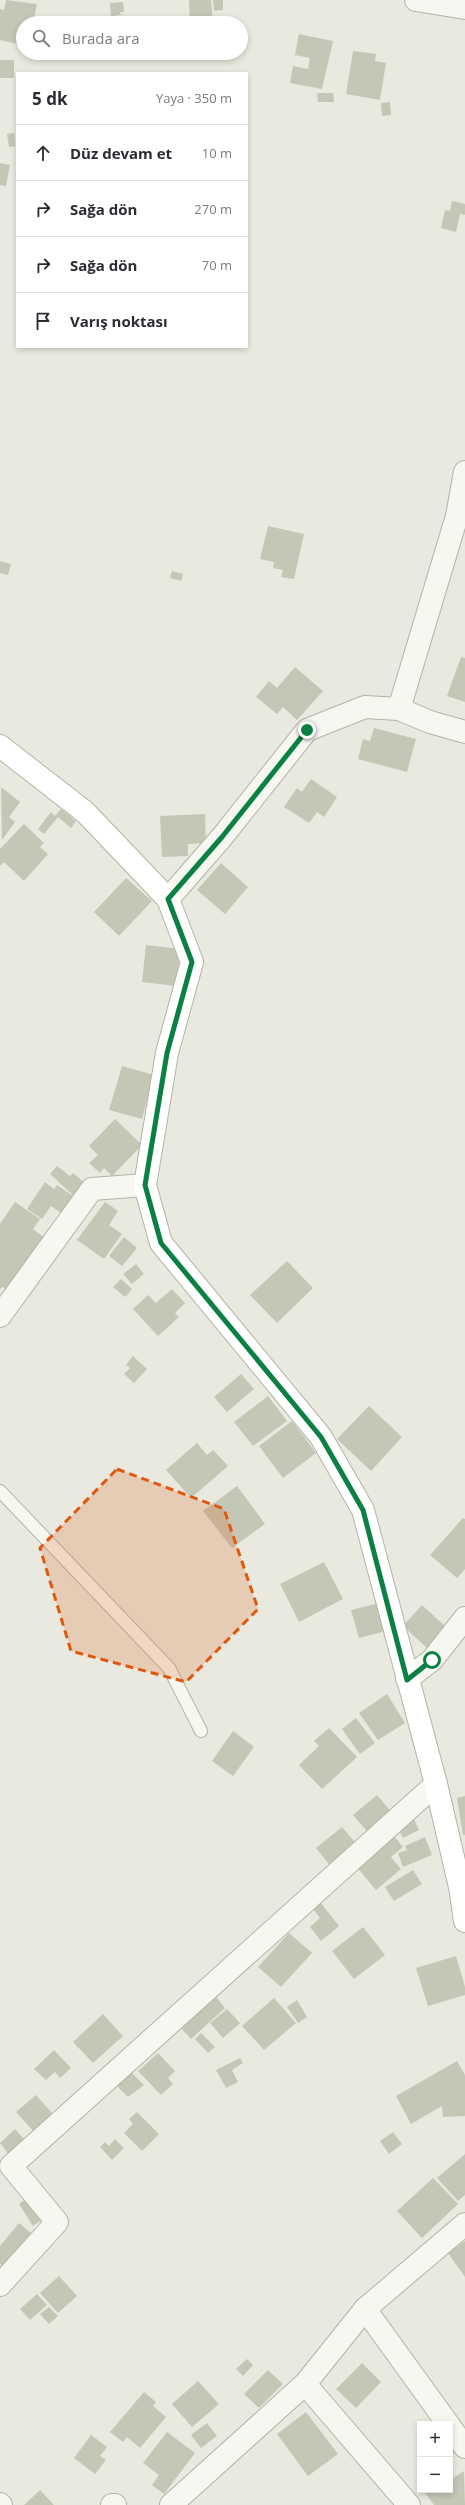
<!DOCTYPE html>
<html lang="tr">
<meta charset="utf-8">
<style>
body{margin:0;font-family:"Open Sans",sans-serif;background:#f2f2f3;color:#2b2b33}
.controls{position:absolute;right:12px;bottom:12px;display:grid;overflow:hidden;border-radius:0px;box-shadow:0 2px 6px #0003}
.controls button{width:36px;height:36px;display:grid;place-items:center;padding:0;border:0;border-bottom:1px solid #e1e1e2;background:#fff;color:#2b2b33;font:20px sans-serif}
.stop{position:absolute;width:12px;height:12px;margin:-9px;border:3px solid #0b8043;border-radius:50%;background:#fff}
.stop.end{background:#0b8043;border-color:#fff;box-shadow:0 1px 4px #0008}
.list{margin:0;padding:0;list-style:none}
h2{display:flex;justify-content:space-between;align-items:center;height:52px;margin:0;padding:0 16px;font-size:17px}
h2 small{font-size:13px;font-weight:400;color:#7c7c81}
.list li{display:grid;grid-template-columns:26px 1fr auto;gap:12px;align-items:center;box-sizing:border-box;height:56px;padding:0 16px;border-top:1px solid #e1e1e2}
.list b{display:block;font-size:15px;white-space:nowrap}
.list em{font-size:13px;font-style:normal;color:#7c7c81}
.icon{flex:none;width:22px;height:22px;fill:none;stroke:currentColor;stroke-width:2;stroke-linecap:round;stroke-linejoin:round}
.map{position:relative;flex:none;width:465px;height:2505px;overflow:hidden}
.search{position:absolute;background:#fff;box-shadow:0 2px 6px #0003;left:16px;top:16px;width:232px;height:44px;display:flex;align-items:center;gap:10px;box-sizing:border-box;padding:0 14px;border-radius:22px;color:#7c7c81;font-size:15px}
.panel{position:absolute;background:#fff;box-shadow:0 2px 6px #0003;left:16px;top:72px;width:232px;height:276px;border-radius:0px}
.map>svg:first-child{display:block}
.building{fill:#c5c7b6}
.lines{fill:none;stroke-linecap:round;stroke-linejoin:round}
.lane-casing{stroke:#b3b4a4;stroke-width:14}
.street-casing{stroke:#b3b4a4;stroke-width:24}
.secondary-casing{stroke:#b3b4a4;stroke-width:24}
.lane{stroke:#f7f7f2;stroke-width:12}
.street{stroke:#f7f7f2;stroke-width:22}
.secondary{stroke:#fff;stroke-width:22}
.route{stroke:#0b8043;stroke-width:5}
.marked{fill:#e0580d;fill-opacity:0.2;stroke:#e0580d;stroke-width:3;stroke-dasharray:8 5;stroke-linejoin:round}
</style>
<div class="map">
<svg width="465" height="2505" viewBox="0 0 465 2505">
<rect width="100%" height="100%" fill="#e9e9df"/>
<g class="building">
<polygon points="6,0 37,4 33,23 23,23 23,37 19,36 18,44 0,40 0,9 4,10"/>
<polygon points="189,0 211,0 213,23 190,23"/>
<polygon points="213,0 223,0 223,10 214,11"/>
<polygon points="123,2 124,12 120,12 121,15 111,16 110,3"/>
<polygon points="299,34 333,41 322,89 290,83 293,66 308,69 310,58 295,55"/>
<polygon points="353,51 376,54 375,61 386,63 380,100 346,94"/>
<rect x="0" y="60" width="14" height="18"/>
<polygon points="317,93 333,93 334,102 318,102"/>
<polygon points="390,102 391,115 382,116 381,103"/>
<polygon points="14,133 15,146 9,147 7,134"/>
<polygon points="0,163 10,165 6,186 0,185"/>
<polygon points="452,201 465,204 465,215 460,214 456,232 441,228 445,210 450,211"/>
<polygon points="268,526 304,534 294,579 281,577 283,570 273,568 274,562 260,559"/>
<polygon points="0,561 11,564 8,575 0,573"/>
<polygon points="172,571 183,574 181,581 170,578"/>
<polygon points="461,657 465,658 465,702 447,696"/>
<polygon points="295,667 323,691 297,720 283,707 277,714 256,697 269,681 277,688"/>
<polygon points="374,728 416,739 407,772 358,759 363,739 370,741"/>
<polygon points="311,779 337,797 324,817 317,812 309,823 284,807 297,788 302,792"/>
<polygon points="1,787 20,802 9,817 15,822 2,840"/>
<polygon points="61,809 76,821 71,828 58,817 44,834 38,829 51,812 55,816"/>
<polygon points="205,814 206,843 188,844 188,856 162,857 160,816"/>
<polygon points="24,824 44,843 40,847 48,854 24,881 4,862 0,866 0,849"/>
<polygon points="221,863 248,887 225,914 197,890"/>
<polygon points="126,878 152,901 119,936 94,912"/>
<polygon points="146,945 181,949 176,986 142,982"/>
<polygon points="122,1066 154,1075 142,1119 109,1110"/>
<polygon points="115,1119 142,1145 112,1176 104,1168 100,1173 89,1163 98,1155 89,1146"/>
<polygon points="57,1166 70,1176 73,1173 86,1184 75,1197 50,1174"/>
<polygon points="45,1182 54,1189 57,1185 76,1198 64,1215 51,1206 42,1219 27,1209"/>
<polygon points="15,1202 40,1219 33,1229 45,1238 32,1258 12,1245 33,1259 10,1292 3,1287 0,1289 0,1224"/>
<polygon points="105,1202 118,1211 109,1225 122,1234 104,1259 77,1240"/>
<polygon points="124,1237 137,1248 122,1266 109,1256"/>
<polygon points="287,1261 313,1288 277,1323 250,1295"/>
<polygon points="136,1264 144,1274 132,1284 123,1274"/>
<polygon points="121,1279 132,1289 125,1297 113,1287"/>
<polygon points="172,1289 185,1303 175,1313 179,1317 158,1336 133,1309 148,1295 156,1303"/>
<polygon points="133,1356 147,1369 134,1383 124,1374 130,1368 126,1365"/>
<polygon points="241,1374 254,1389 227,1412 214,1397"/>
<polygon points="268,1396 287,1421 253,1446 234,1422"/>
<polygon points="369,1406 402,1437 371,1471 337,1439"/>
<polygon points="292,1421 316,1453 283,1478 259,1446"/>
<polygon points="197,1443 207,1455 213,1450 228,1466 191,1498 166,1470"/>
<polygon points="237,1486 265,1524 232,1548 203,1511"/>
<polygon points="463,1518 465,1519 465,1569 457,1578 430,1555"/>
<polygon points="324,1562 343,1599 299,1622 280,1584"/>
<polygon points="379,1603 386,1631 359,1638 351,1610"/>
<polygon points="422,1605 446,1627 427,1648 403,1626"/>
<polygon points="387,1694 405,1723 378,1740 359,1713"/>
<polygon points="356,1718 375,1743 360,1754 342,1729"/>
<polygon points="329,1728 357,1757 322,1789 299,1765 319,1746 314,1741"/>
<polygon points="233,1731 254,1747 233,1776 212,1761"/>
<polygon points="377,1795 394,1815 371,1836 353,1815"/>
<polygon points="465,1796 465,1835 463,1835 457,1798"/>
<polygon points="414,1819 419,1830 403,1838 397,1826"/>
<polygon points="342,1827 358,1846 332,1868 316,1848"/>
<polygon points="393,1835 403,1847 391,1857 401,1869 376,1890 355,1865"/>
<polygon points="425,1837 432,1855 403,1867 398,1853 407,1850 405,1846"/>
<polygon points="413,1870 422,1884 394,1901 385,1887"/>
<polygon points="320,1902 339,1926 321,1941 310,1927 320,1918 313,1909"/>
<polygon points="363,1927 385,1955 354,1979 332,1951"/>
<polygon points="289,1933 312,1953 281,1987 258,1967"/>
<polygon points="456,1956 465,1987 465,1995 428,2006 416,1968"/>
<polygon points="216,1997 225,2008 191,2039 181,2028"/>
<polygon points="274,1998 296,2023 264,2050 242,2026"/>
<polygon points="297,2000 307,2017 298,2023 287,2007"/>
<polygon points="227,2009 240,2023 223,2038 210,2023"/>
<polygon points="103,2014 123,2036 93,2063 73,2042"/>
<polygon points="201,2033 215,2047 208,2053 195,2039"/>
<polygon points="54,2050 71,2068 60,2078 55,2072 46,2080 34,2069"/>
<polygon points="158,2053 175,2071 168,2078 173,2084 161,2095 138,2071"/>
<polygon points="240,2058 243,2063 232,2070 238,2082 226,2088 216,2070"/>
<polygon points="457,2061 465,2075 465,2116 443,2117 442,2106 411,2124 396,2096"/>
<polygon points="129,2070 144,2085 128,2097 115,2084"/>
<polygon points="36,2095 58,2120 36,2134 16,2112"/>
<polygon points="137,2112 159,2134 142,2151 124,2133 133,2124 129,2119"/>
<polygon points="15,2129 26,2141 10,2156 0,2143"/>
<polygon points="393,2132 402,2144 389,2154 380,2141"/>
<polygon points="115,2139 124,2148 112,2160 100,2147 105,2142 109,2146"/>
<polygon points="465,2154 465,2195 458,2201 437,2178"/>
<polygon points="433,2178 458,2204 422,2238 397,2211"/>
<polygon points="31,2195 46,2217 33,2226 19,2204"/>
<polygon points="19,2223 31,2233 3,2266 0,2264 0,2246"/>
<polygon points="465,2241 465,2277 448,2253"/>
<polygon points="59,2276 77,2296 58,2313 40,2293"/>
<polygon points="37,2294 47,2305 30,2320 20,2309"/>
<polygon points="49,2307 58,2316 49,2324 40,2314"/>
<polygon points="247,2359 253,2365 243,2376 236,2369"/>
<polygon points="362,2363 381,2382 356,2408 336,2389"/>
<polygon points="268,2370 283,2384 259,2408 244,2394"/>
<polygon points="198,2381 219,2404 192,2427 172,2404"/>
<polygon points="144,2392 156,2402 153,2406 166,2417 140,2448 127,2437 123,2442 110,2432"/>
<polygon points="306,2412 338,2454 308,2476 277,2434"/>
<polygon points="207,2423 217,2436 201,2448 191,2435"/>
<polygon points="167,2432 195,2453 164,2494 152,2485 159,2475 143,2463"/>
<polygon points="91,2435 107,2447 100,2456 106,2460 95,2474 74,2458"/>
<polygon points="464,2471 465,2505 434,2505 424,2491 450,2490 450,2477 452,2479"/>
<polygon points="40,2490 54,2505 24,2505"/>
</g>
<g class="lines">
<g class="lane-casing">
<polyline id="lane" points="0,1491 169,1668 201,1731"/>
</g>
<g class="street-casing">
<g id="street">
<polyline points="416,0 465,8"/>
<polyline points="399,709 457,516 465,472"/>
<polyline points="168,899 222,837 307,730 365,707 399,709 430,722 465,732"/>
<polyline points="0,1316 92,1189 145,1185"/>
<polyline points="407,1679 432,1660 465,1618"/>
<polyline points="0,2285 57,2222 11,2166 436,1784"/>
<polyline points="365,2309 448,2424"/>
<polyline points="305,2384 409,2505"/>
<polyline points="450,2427 465,2447"/>
<polyline points="0,2504 1,2505"/>
<polyline points="112,2505 115,2505"/>
<polyline points="171,2505 305,2384 365,2309 465,2224"/>
</g>
</g>
<g class="secondary-casing">
<polyline id="secondary" points="0,746 85,812 168,899 192,962 167,1053 145,1185 161,1243 321,1437 363,1510 436,1784 460,1887 465,1921"/>
</g>
<use href="#lane" class="lane"/>
<use href="#street" class="street"/>
<use href="#secondary" class="secondary"/>
</g>
<g class="lines">
<polyline class="route" points="307,730 222,837 168,899 192,962 167,1053 145,1185 161,1243 321,1437 363,1510 407,1680 432,1660"/>
</g>
<path class="marked" d="M 117,1469 L 224,1509 L 258,1609 L 186,1682 L 71,1651 L 40,1548 Z"/>
</svg>
<div class="controls">
<button>+</button>
<button>−</button>
</div>
<div class="stop" style="left:432px;top:1660px"></div>
<div class="stop end" style="left:307px;top:730px"></div>
<div class="search"><svg class="icon" aria-label="search" viewBox="0 0 24 24"><circle cx="10" cy="10" r="6"/><path d="M15 15l6 6"/></svg>Burada ara</div>
<section class="panel">
<h2>5 dk<small>Yaya · 350 m</small></h2>
<ul class="list">
<li><svg class="icon" aria-label="ahead" viewBox="0 0 24 24"><path d="M12 20V5M6 11l6-6 6 6"/></svg><div><b>Düz devam et</b></div><em>10 m</em></li>
<li><svg class="icon" aria-label="right" viewBox="0 0 24 24"><path d="M7 20v-9h11M14 6l5 5-5 5"/></svg><div><b>Sağa dön</b></div><em>270 m</em></li>
<li><svg class="icon" aria-label="right" viewBox="0 0 24 24"><path d="M7 20v-9h11M14 6l5 5-5 5"/></svg><div><b>Sağa dön</b></div><em>70 m</em></li>
<li><svg class="icon" aria-label="arrive" viewBox="0 0 24 24"><path d="M6 21V4h12l-3 4 3 4H6"/></svg><div><b>Varış noktası</b></div></li>
</ul>
</section>
</div>
